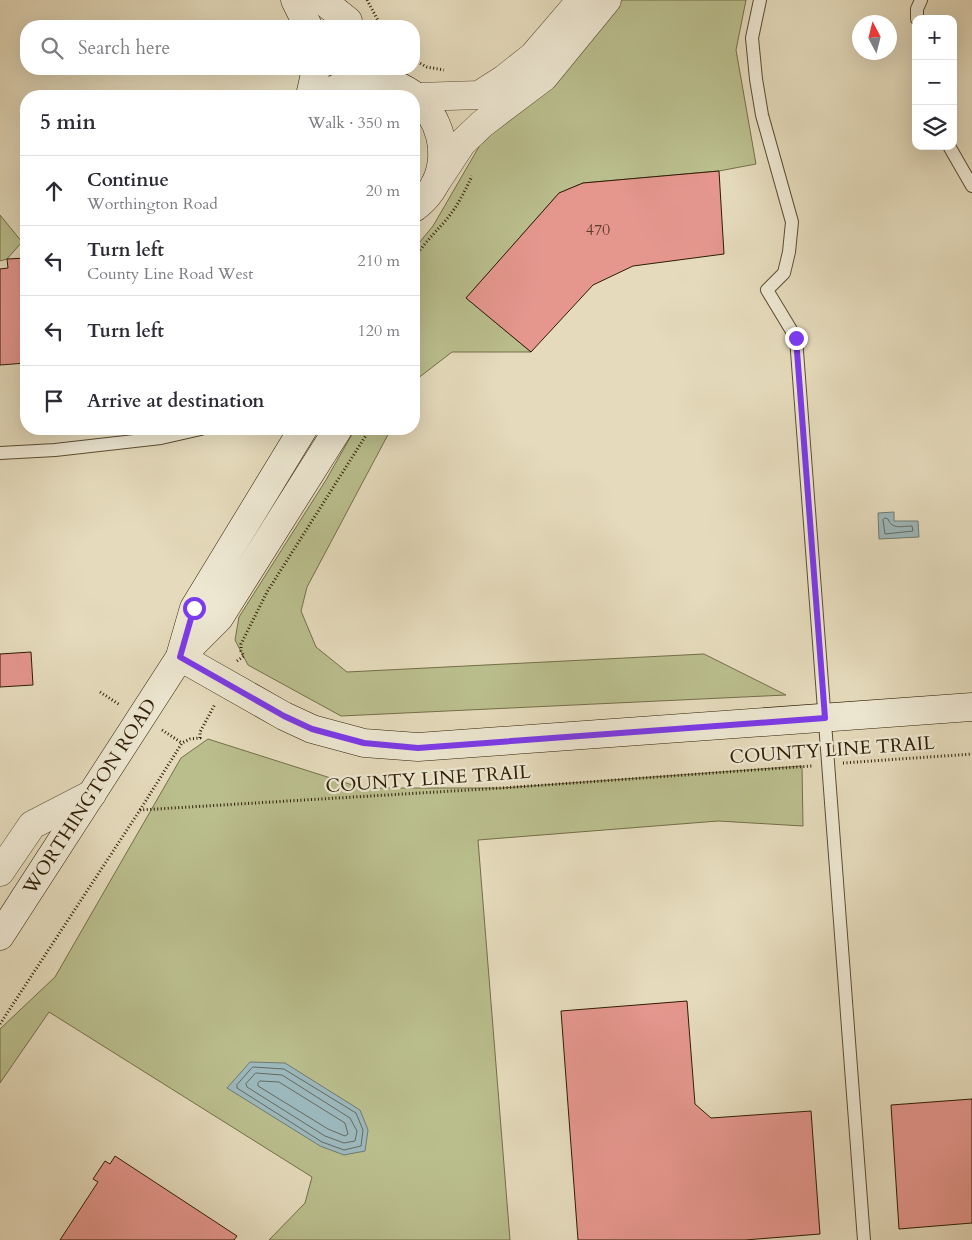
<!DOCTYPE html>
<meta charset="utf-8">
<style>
body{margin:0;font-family:Cardo,serif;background:#f2f2f3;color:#2b2b33}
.controls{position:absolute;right:15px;top:15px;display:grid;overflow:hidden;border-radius:10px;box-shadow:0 5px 20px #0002}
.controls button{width:45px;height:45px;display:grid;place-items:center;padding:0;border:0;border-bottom:1px solid #e1e1e2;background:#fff;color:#2b2b33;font:25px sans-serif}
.compass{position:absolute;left:852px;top:15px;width:45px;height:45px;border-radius:50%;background:#fff;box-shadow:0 5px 20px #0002;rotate:353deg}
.stop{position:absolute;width:15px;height:15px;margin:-11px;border:4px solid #7c3aed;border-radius:50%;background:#fff}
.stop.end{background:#7c3aed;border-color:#fff;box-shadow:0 1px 5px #0008}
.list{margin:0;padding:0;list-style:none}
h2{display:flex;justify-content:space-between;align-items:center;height:65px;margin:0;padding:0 20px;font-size:21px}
h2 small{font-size:16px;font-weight:400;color:#7c7c81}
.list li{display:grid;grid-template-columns:32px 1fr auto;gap:15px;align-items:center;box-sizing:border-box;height:70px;padding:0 20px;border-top:1px solid #e1e1e2}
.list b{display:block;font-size:19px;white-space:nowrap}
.list p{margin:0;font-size:16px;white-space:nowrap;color:#7c7c81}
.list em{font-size:16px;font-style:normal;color:#7c7c81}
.icon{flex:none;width:28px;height:28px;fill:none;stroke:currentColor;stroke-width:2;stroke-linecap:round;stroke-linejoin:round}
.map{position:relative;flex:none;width:972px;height:1240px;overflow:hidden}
.search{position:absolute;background:#fff;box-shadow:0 5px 20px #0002;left:20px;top:20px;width:400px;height:55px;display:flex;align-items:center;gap:12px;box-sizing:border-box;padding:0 18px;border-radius:20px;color:#7c7c81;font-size:19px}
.panel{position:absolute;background:#fff;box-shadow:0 5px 20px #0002;left:20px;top:90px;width:400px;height:345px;border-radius:20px}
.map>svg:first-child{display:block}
.green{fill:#babe8d;stroke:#746e48}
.water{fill:#9cb8bc;stroke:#707a72}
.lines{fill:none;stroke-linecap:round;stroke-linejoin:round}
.shore{stroke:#656a60;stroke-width:1}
.building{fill:#e5978e;stroke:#2e1d04}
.service-casing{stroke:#5c4c32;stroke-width:14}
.tertiary-casing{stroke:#5c4c32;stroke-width:29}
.secondary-casing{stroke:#2e1d04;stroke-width:29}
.path{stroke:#2e1d04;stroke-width:3;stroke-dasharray:1 2.5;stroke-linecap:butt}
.service{stroke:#eee8d3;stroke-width:12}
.tertiary{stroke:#eee8d3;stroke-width:28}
.secondary{stroke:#eee8d3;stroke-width:28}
.route{stroke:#7c3aed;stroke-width:6}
.labels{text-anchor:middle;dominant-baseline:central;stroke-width:4.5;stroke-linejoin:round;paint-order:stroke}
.number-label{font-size:16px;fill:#5c3c26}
.street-label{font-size:19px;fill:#2e1d04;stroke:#eee8d3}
</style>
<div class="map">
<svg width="972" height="1240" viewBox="0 0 972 1240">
<rect width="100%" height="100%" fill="#e5dbbc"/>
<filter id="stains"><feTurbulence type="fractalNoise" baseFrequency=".004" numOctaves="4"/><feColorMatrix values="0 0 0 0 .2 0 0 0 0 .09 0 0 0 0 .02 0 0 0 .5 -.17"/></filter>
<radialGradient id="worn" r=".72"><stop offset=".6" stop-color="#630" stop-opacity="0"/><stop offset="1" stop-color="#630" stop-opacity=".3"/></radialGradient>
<g class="green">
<polygon points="616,0 746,0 736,50 756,164 719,171 583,183 559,193 466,298 531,352 452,352 417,379 414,385 414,249 433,226 480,145 579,54"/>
<polygon points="0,215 22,242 7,259 0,261"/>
<polygon points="355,429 391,429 307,587 301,611 316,647 347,672 704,654 786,695 341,716 248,665 235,640 239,617 326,480"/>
<polygon points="208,739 362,788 502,788 802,766 803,826 718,821 478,840 510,1240 269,1240 305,1203 312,1177 49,1012 0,1083 0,1029 55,977 181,758"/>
</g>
<g class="water">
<polygon points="894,512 894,521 918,521 919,537 879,539 878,513"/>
<polygon points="250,1062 285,1063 360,1110 368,1130 365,1151 344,1155 320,1146 227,1088"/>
</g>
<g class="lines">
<g class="shore">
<path d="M 885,518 L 888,519 C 892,530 902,526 912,526 L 913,531 L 885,534 L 883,520 Z"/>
<polygon points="253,1067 284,1069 356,1113 363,1130 361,1146 344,1150 322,1142 237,1088 237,1085"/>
<polygon points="256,1073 282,1075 350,1118 357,1131 355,1141 344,1143 325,1136 247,1087 246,1084"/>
<polygon points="260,1081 279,1082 345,1123 348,1134 345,1136 328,1129 258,1086 258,1083"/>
</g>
</g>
<g class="building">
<polygon points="719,171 724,254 633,266 593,285 531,352 466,298 559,193 583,183"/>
<polygon points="26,258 26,363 0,365 0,269 8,268 7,259"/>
<polygon points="31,652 33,685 0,687 0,654"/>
<polygon points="687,1001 695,1104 711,1118 811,1111 820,1234 745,1240 578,1240 561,1011"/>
<polygon points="972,1099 972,1223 899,1229 891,1105"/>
<polygon points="115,1156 237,1236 234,1240 60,1240 98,1182 93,1179 105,1161 110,1164"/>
</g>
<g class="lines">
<g class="service-casing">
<g id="service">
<polyline points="760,0 752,38 756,79 762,115 792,222 789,252 784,273 767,290 796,338 864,1240"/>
<polyline points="917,19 917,9 921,0"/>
<polyline points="949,146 972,186"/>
<polyline points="0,453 55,450 161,438 201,429"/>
</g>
</g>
<g class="tertiary-casing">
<g id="tertiary">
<polyline points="418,97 479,95 504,79 533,56 581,0"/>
<polyline points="435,184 462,143 482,124 544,77 607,0"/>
<polyline points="0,872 32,825 92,794"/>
</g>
</g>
<g class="secondary-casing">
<g id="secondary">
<polyline points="295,0 308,26"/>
<polyline points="322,0 348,21"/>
<polyline points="310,96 316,69"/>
<path d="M 326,96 C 335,87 348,83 360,81 C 432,71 473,165 414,208"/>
<polyline points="181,653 194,608 303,429"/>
<polyline points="180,657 284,716 312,729 364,743 418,747 972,707"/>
<path id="s1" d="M 0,936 L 180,657 L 219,618 L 338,429"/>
</g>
</g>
<g class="path">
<polyline points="367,0 381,26"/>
<polyline points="414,60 427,67 444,70"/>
<path d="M 414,259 C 424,243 434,234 446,220 C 457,207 465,191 472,176"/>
<polyline points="237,661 244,656 241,651 241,644 267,592 370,429"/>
<polyline points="100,692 120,705"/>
<polyline points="162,730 182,743"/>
<polyline points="843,763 972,754"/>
<polyline points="140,810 182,743 190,739 200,738 200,732 215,704"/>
<polyline points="0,1024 140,810 502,788 812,766"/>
</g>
<use href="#service" class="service"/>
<use href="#tertiary" class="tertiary"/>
<use href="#secondary" class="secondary"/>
</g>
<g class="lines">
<polyline class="route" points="194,608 180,657 284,716 312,729 364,743 418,748 825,718 796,338"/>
</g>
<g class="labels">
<g class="number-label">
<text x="598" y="230">470</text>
</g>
<g class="street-label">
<text transform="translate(832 750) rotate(-4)">COUNTY LINE TRAIL</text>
<text transform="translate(428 779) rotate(-4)">COUNTY LINE TRAIL</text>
<text stroke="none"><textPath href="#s1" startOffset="166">WORTHINGTON ROAD</textPath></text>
</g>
</g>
<rect width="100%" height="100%" filter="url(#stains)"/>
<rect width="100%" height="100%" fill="url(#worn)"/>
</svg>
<div class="controls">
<button>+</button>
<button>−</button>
<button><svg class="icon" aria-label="layers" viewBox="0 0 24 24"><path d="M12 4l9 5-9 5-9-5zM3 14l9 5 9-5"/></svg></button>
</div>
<svg class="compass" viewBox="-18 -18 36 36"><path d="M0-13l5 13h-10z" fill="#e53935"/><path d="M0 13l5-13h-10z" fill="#7c7c81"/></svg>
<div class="stop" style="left:194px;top:608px"></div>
<div class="stop end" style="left:796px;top:338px"></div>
<div class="search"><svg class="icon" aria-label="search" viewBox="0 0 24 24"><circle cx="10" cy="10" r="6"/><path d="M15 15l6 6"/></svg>Search here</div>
<section class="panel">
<h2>5 min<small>Walk · 350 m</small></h2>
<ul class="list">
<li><svg class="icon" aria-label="ahead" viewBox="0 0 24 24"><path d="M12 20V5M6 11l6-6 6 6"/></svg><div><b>Continue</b><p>Worthington Road</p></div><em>20 m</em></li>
<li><svg class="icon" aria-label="left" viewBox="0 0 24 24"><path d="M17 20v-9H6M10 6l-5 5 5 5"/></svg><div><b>Turn left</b><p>County Line Road West</p></div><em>210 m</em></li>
<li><svg class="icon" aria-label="left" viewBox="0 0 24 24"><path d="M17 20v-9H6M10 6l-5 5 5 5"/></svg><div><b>Turn left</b></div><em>120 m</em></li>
<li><svg class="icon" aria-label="arrive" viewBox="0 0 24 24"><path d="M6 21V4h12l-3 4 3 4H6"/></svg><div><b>Arrive at destination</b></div></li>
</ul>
</section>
</div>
